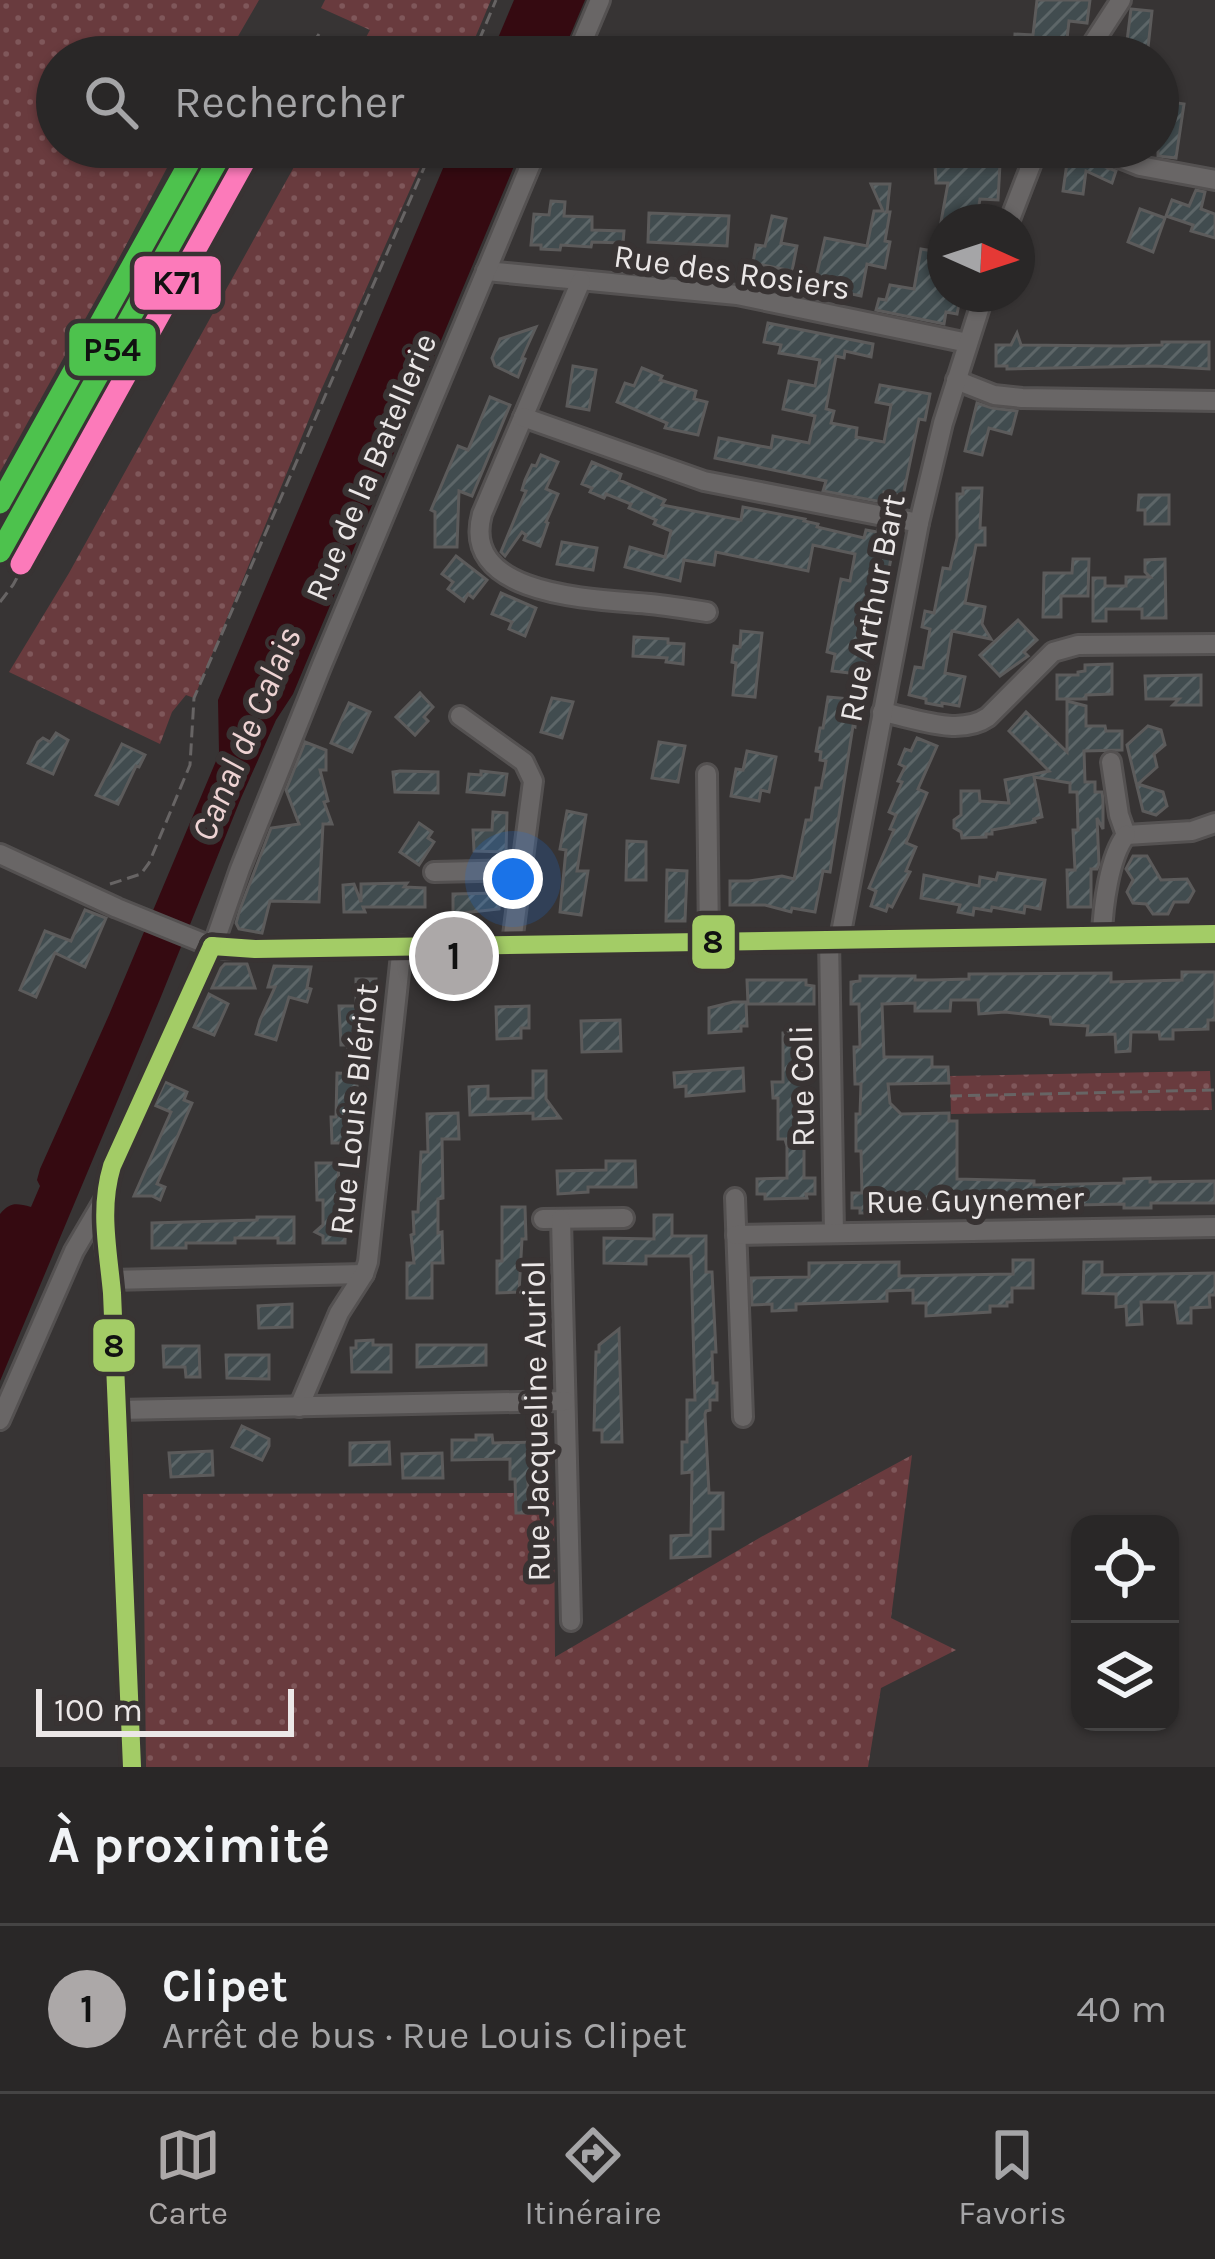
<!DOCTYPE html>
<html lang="fr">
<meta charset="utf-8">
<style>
body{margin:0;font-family:Karla,sans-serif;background:#353333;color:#f1f3f6}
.controls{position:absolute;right:36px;bottom:36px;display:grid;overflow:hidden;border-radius:24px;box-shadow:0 3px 9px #0004}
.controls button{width:108px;height:108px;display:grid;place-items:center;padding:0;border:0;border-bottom:3px solid #454444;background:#292727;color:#f1f3f6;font:60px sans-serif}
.compass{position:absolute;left:927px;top:204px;width:108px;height:108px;border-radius:50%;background:#292727;box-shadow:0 3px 9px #0004;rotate:93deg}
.scale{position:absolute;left:36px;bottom:30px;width:258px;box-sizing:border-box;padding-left:12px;border:6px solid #ebe7e7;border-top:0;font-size:33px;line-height:42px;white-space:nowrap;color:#ebe7e7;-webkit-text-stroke:9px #383333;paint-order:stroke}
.you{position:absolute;left:513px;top:879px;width:42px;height:42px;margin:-30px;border:9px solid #fff;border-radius:50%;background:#1a73e8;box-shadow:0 0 0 18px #1a73e833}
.badge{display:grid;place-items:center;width:78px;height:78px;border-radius:50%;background:#aca8a8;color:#111;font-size:39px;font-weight:700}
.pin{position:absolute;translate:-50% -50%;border:6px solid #fff;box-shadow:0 3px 12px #0006}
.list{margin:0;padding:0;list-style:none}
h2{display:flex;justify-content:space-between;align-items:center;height:156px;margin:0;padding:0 48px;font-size:51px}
h2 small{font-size:39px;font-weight:400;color:#a5a5a7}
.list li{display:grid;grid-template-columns:78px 1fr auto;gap:36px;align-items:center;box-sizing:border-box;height:168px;padding:0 48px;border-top:3px solid #454444}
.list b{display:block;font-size:45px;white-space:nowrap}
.list p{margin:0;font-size:39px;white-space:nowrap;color:#a5a5a7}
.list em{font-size:39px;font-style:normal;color:#a5a5a7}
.icon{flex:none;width:66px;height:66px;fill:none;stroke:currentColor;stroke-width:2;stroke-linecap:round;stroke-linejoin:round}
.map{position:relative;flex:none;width:1215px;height:1767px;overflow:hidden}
.search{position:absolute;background:#292727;box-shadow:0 3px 9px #0004;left:36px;right:36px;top:36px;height:132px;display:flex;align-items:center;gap:30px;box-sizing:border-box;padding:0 42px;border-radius:66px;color:#a5a5a7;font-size:45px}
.sheet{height:324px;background:#292727}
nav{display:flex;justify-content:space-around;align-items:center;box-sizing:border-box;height:168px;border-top:3px solid #454444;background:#292727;font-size:33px;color:#a5a5a7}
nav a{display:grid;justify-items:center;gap:6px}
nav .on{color:#aca8a8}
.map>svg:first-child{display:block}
.grass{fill:url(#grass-dots)}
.water{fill:#350a11}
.building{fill:url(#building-hatch);stroke:#5c5b5b;stroke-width:3}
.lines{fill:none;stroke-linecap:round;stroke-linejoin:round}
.minor-casing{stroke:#545151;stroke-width:24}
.path{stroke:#676464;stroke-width:3;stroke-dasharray:12 6;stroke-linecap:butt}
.minor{stroke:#696666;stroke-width:18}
.bus-1-casing{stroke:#383333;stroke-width:27}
.bus-1{stroke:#a3cc66;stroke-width:18}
.rail-1-casing{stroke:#383333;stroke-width:30}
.rail-2-casing{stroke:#383333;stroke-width:30}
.rail-3-casing{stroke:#383333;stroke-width:30}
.rail-1{stroke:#4dc24d;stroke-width:21}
.rail-2{stroke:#fc7aba;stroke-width:21}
.rail-3{stroke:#4dc24d;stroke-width:21}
.labels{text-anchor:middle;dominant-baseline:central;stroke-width:12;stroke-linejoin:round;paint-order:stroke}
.street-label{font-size:33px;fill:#ebe7e7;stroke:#383333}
.water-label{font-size:36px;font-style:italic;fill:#eed3d3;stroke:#383333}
.line-badge{stroke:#383333;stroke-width:4.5}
.pale-badge-label{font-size:33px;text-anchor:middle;font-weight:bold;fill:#111}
</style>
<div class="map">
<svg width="1215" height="1767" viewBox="0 0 1215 1767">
<defs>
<pattern id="grass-dots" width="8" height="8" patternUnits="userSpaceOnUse" patternTransform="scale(3)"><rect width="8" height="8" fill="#693b3e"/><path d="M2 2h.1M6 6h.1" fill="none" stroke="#7f575a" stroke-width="1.8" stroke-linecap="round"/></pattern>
<pattern id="building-hatch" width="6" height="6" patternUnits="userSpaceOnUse" patternTransform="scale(3)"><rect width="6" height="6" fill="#414c4f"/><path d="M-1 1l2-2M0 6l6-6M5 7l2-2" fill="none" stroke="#5d6668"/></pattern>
</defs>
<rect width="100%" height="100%" fill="#373434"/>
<g class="grass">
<polygon points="0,0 259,0 226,57 57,57 57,147 178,147 0,484"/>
<polygon points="325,0 491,0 467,57 355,57 370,30 321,8"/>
<polygon points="305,147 429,147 319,395 194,698 186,695 172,712 160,744 9,672 69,573"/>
<polygon points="1210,1071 1212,1110 951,1114 950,1076"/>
<polygon points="912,1455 891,1618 956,1650 881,1688 868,1767 146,1767 143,1494 554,1493 555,1657 761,1537"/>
</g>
<g class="water">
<polygon points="514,0 585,0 561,57 490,57"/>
<path d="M 452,147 L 522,147 L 293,694 L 276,720 L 241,798 L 160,999 L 0,1381 L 0,1214 C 10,1202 16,1203 31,1207 L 40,1186 L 37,1180 L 40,1169 L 109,1015 L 216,761 L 219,752 L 218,700 Z"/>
</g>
<g class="building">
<polygon points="1037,0 1090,0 1087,23 1069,21 1065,57 1042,57 1043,52 1014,49 1015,34 1033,35"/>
<polygon points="1131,9 1152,11 1147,57 1125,57"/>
<polygon points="1158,100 1184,104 1176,158 1158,156"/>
<polygon points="955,147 1014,147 1013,165 1000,164 998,200 980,199 976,222 941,222 948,183 936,183 935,165 954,165"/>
<polygon points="1061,157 1088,160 1116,171 1112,183 1086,171 1083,194 1063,191 1067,163 1060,160"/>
<polygon points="871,184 890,184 887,212 890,212 885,241 890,242 885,268 867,264 861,296 814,286 825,238 867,246 874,211 883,211"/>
<polygon points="1196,190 1205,192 1201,209 1215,214 1215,238 1191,231 1193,225 1166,216 1172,200 1189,206"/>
<polygon points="551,201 565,202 564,216 592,217 592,230 624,231 623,243 592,242 591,247 561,245 560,250 541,249 541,245 531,245 534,214 549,215"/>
<polygon points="1140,209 1165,218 1153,252 1128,242"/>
<polygon points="649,213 729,216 727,246 648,242"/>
<polygon points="772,216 786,219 781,243 797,246 792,271 753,263 756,245 765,246"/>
<polygon points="921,249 945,253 945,294 961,294 957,314 946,312 944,324 876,310 879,299 886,300 890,285 914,289"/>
<polygon points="768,323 873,344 871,357 845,351 844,358 836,356 826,409 834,411 831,423 857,428 856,437 884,442 891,405 876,402 880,385 930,394 925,420 919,419 903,496 884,492 882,502 823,491 826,481 715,458 719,438 771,448 773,436 809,443 815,416 783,409 789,381 815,386 820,360 779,353 781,345 764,342"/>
<polygon points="536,327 522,358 525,359 518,377 495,366 492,358 500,339"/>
<polygon points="1017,333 1021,345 1122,346 1162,345 1162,342 1209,342 1209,369 1155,366 1007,369 1007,366 996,366 996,345 1011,345"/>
<polygon points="573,366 596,370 589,410 567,406"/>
<polygon points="642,368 662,376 660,380 696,391 694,399 707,402 698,435 665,428 667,423 617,402 625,383 634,386"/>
<polygon points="490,397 510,405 472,496 459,491 457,547 435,547 435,512 431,510 458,446 468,450"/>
<polygon points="977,403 992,408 1017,411 1011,434 989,428 982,455 965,451"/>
<polygon points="541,455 558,462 546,489 558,494 546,522 548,523 540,546 524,540 526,535 522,532 505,556 501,552 526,491 522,490 525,480 532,465 536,466"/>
<polygon points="592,462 621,474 619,480 665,500 662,505 741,520 743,507 805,519 804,521 818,524 817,527 864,538 866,530 877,532 878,529 892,531 891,536 895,536 892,553 880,616 875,616 867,675 832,671 835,654 827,652 841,579 850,581 855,554 813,545 808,571 716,552 714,565 684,560 680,581 625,567 630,547 665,557 671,531 654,524 656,520 629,508 631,504 606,494 604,498 590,492 592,488 582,484"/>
<polygon points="963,488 982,488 980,528 985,528 985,545 976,545 965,603 985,607 982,624 991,639 952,631 945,673 965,677 959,706 942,703 942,706 926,703 926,699 909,695 915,667 923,668 930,629 922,627 925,611 934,613 943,568 950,569 957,538 957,494 963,494"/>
<polygon points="1139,495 1169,495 1169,524 1145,524 1145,510 1138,510"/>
<polygon points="562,542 597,548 593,570 557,564"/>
<polygon points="456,556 487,580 473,598 468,594 464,601 448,589 453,582 442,574"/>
<polygon points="1073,559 1089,559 1088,596 1061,596 1061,617 1043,617 1044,573 1072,573"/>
<polygon points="1165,559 1166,618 1142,618 1142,609 1106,609 1106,621 1093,621 1093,578 1105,578 1105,586 1126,586 1126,577 1150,577 1145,572 1145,560"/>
<polygon points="501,593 536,608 525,636 509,629 512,622 492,614"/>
<polygon points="1018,620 1037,640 1024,652 1028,656 1000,676 980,655"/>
<polygon points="741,631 762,633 755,697 733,695 736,663 732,662 734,646 740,647"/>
<polygon points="634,637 668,639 668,643 684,644 683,664 666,662 667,658 633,656"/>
<polygon points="1112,664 1112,694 1086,695 1086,699 1057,699 1057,675 1078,675 1078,672 1085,671 1085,665"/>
<polygon points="1201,675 1201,705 1173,705 1179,699 1146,699 1145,676"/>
<polygon points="420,693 433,707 424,717 428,721 415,735 396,717"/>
<polygon points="828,697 863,700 861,717 856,717 855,727 853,726 830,872 823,871 815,912 792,908 791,912 765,905 730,905 730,881 749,881 782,876 794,879 806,820 811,820 816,788 821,788 826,761 820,760 821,752 816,751 820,728 823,728"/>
<polygon points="552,698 573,702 562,738 541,732"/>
<polygon points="1067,701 1086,706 1086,726 1105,726 1106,731 1122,731 1122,750 1084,751 1085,782 1095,782 1095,792 1102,792 1103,800 1103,829 1097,818 1099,864 1097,869 1091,869 1091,907 1068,907 1067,870 1075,870 1073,830 1078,830 1077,792 1070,792 1070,783 1034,777 1042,817 1034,819 1035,822 992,830 992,834 986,834 986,837 962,838 961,832 954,828 954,820 961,815 961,791 979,791 980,801 1009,803 1005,780 1049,771 1009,731 1026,712 1067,752"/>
<polygon points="349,703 370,712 352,752 331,743"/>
<polygon points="1148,726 1161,730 1165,745 1154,754 1157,767 1138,784 1163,792 1167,806 1156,815 1143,811 1127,745"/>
<polygon points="56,733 68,740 53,774 28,763 38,742 43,738 50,742"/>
<polygon points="917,738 937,746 918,789 927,793 906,843 916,847 906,871 910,872 892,907 888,905 886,911 871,906 876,891 869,888 894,830 890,829 896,815 889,812 902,782 898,781 905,767 899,764 905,749 911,751"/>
<polygon points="305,742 326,750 326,770 320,770 328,801 324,802 332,824 323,824 319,902 270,901 262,933 239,929 236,923 240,909 271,828 299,824 286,790"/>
<polygon points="659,742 685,746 678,782 652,778"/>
<polygon points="122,744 145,755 139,767 136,766 118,804 96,795"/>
<polygon points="747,751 776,757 769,792 761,790 759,801 731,796 736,769 743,770"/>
<polygon points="400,771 438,772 438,793 395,792 393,772"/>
<polygon points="481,771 507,774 504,795 467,792 469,774 481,775"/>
<polygon points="567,811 586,815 577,871 588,871 581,915 560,912 566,850 560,849"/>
<polygon points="493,812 507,813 506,852 474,851 473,830 492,830"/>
<polygon points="419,823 432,832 428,838 434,842 419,865 400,852"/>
<polygon points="627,841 646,842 646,880 626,880"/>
<polygon points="1133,856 1147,856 1161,880 1187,879 1194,891 1188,902 1174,902 1168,914 1153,914 1146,904 1133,903 1127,892 1133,880 1126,869"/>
<polygon points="667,870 687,871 685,921 666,921"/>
<polygon points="998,873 1045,880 1040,909 1025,906 1024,913 992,907 991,911 974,908 973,915 958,912 960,905 921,898 924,875 979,886 980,877 996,880"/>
<polygon points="407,883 404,887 425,888 425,907 363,907 365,912 344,912 343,885 354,884 361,902 361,884"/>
<polygon points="499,893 499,909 453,914 453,894"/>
<polygon points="85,910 106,918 85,967 55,953 36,997 20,990 45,931 71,941"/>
<polygon points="225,964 247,964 255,988 212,988 221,968"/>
<polygon points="274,966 311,967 307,988 311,989 307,1002 289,997 276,1040 256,1034 260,1020 275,987 268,987"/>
<polygon points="1182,972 1215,972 1215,1020 1208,1020 1208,1029 1173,1030 1173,1039 1160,1039 1159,1032 1131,1032 1130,1051 1116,1052 1115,1034 1087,1035 1088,1026 1051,1024 1050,1017 1005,1012 979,1014 978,1000 951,1000 950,1011 915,1011 915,1003 882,1004 884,1057 932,1057 932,1067 948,1067 949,1083 888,1084 890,1103 901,1114 949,1113 949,1121 957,1121 957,1179 1034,1181 1034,1185 1124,1183 1124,1179 1150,1178 1150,1182 1215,1181 1215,1203 1151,1203 1151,1208 1124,1208 1124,1204 1027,1206 1027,1210 971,1211 971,1207 917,1209 916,1212 860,1213 860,1208 852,1208 852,1193 862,1193 861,1151 856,1151 856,1114 860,1114 861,1084 855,1084 854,1047 860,1047 859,1004 851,1004 851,982 860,981 860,976 915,976 915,980 933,980 969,979 969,974 1111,973 1111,982 1147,981 1182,980"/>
<polygon points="356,979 376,979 376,1004 374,1004 374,1013 367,1013 369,1060 348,1060 348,1045 341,1045 339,1006 356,1006"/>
<polygon points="747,980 806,980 806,985 814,986 814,1004 748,1004"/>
<polygon points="209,994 228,1004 214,1035 194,1027"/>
<polygon points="733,1002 746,1002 747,1026 741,1026 741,1031 709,1033 709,1008"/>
<polygon points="529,1006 529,1028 521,1028 521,1038 497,1039 496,1007"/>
<polygon points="620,1020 621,1051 582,1052 581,1021"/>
<polygon points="799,1032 799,1041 804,1041 804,1178 815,1178 815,1194 806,1194 807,1198 765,1199 765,1194 757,1194 757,1179 787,1178 787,1146 785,1139 778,1139 778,1098 773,1098 772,1082 783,1082 783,1033"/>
<polygon points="743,1068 744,1091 686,1096 686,1086 675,1087 674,1073"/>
<polygon points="533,1071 546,1071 546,1099 560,1118 533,1119 533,1113 470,1115 469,1087 488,1086 488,1099 533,1098"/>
<polygon points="337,1073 357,1074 357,1106 350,1106 351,1143 332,1143 331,1117 336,1117"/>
<polygon points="165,1082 187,1092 184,1100 192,1103 157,1184 165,1187 160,1200 152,1196 134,1196 171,1112 154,1105"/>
<polygon points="458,1113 459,1139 442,1139 443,1198 438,1199 438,1233 442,1232 443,1263 432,1263 432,1298 407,1298 407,1263 414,1263 411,1235 414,1234 413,1212 418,1212 421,1152 428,1152 427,1114"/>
<polygon points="606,1161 635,1161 636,1187 588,1187 588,1192 558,1194 557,1171 606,1170"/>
<polygon points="316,1163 338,1163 340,1206 346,1206 345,1243 323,1243 323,1236 315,1232 323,1225 323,1200 317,1200"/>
<polygon points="502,1207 525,1207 526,1239 522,1239 519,1292 497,1293 497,1261 502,1261"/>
<polygon points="654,1215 672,1215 672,1236 706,1236 706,1272 712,1272 716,1352 712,1352 713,1383 717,1383 717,1400 710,1400 710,1410 706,1411 705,1414 709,1493 723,1493 723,1529 710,1529 710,1556 671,1558 671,1536 691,1535 692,1472 682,1473 682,1442 687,1442 687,1400 695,1400 691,1256 646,1256 646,1264 604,1263 604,1238 654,1239"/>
<polygon points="257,1217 294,1217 294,1243 278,1243 278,1238 235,1238 235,1243 186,1243 186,1248 152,1248 152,1223 257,1220"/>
<polygon points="1013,1260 1033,1260 1033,1288 1012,1288 1012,1302 1007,1302 1007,1306 990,1306 990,1312 926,1316 926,1303 913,1303 913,1290 887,1291 887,1301 796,1304 796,1310 772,1311 772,1304 752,1305 751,1278 809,1277 809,1263 899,1262 899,1276 1013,1274"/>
<polygon points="1084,1262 1102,1262 1102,1275 1215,1273 1215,1295 1209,1295 1210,1307 1191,1308 1191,1323 1178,1323 1175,1302 1141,1302 1142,1324 1127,1325 1126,1306 1116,1307 1116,1294 1083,1293"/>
<polygon points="292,1304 292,1327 259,1328 258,1306"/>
<polygon points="619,1329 622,1442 602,1442 602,1430 594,1430 596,1352 599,1352 599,1345"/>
<polygon points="373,1340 373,1345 391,1345 391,1372 352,1372 351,1348 356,1348 356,1341"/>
<polygon points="417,1345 486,1345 486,1365 417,1367"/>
<polygon points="163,1346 199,1346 200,1377 186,1377 185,1367 164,1367"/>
<polygon points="226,1355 269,1355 269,1379 227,1378"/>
<polygon points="242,1426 269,1439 269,1446 262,1460 232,1447"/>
<polygon points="476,1435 492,1435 493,1443 536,1442 536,1463 541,1463 541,1479 528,1479 528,1513 516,1513 515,1479 510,1479 510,1459 452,1460 452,1440 476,1440"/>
<polygon points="389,1442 390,1464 350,1465 350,1443"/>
<polygon points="212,1451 213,1475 171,1477 169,1453"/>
<polygon points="442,1453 443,1478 403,1478 402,1454"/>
</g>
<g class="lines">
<g class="minor-casing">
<g id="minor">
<polyline points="576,57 600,0"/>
<polyline points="1084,57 1121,0"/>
<polyline points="1092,147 1140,166 1215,180"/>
<polyline points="1009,222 1038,147"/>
<polyline points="486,271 737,295 968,343"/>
<path d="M 581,281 L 482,514 C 459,598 599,599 650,604 C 669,606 688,609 707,612"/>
<polyline points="956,380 994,395 1022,398 1215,401"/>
<polyline points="523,417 704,481 919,523"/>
<path d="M 882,712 C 915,718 959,737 988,717 L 1053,652 L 1078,645 L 1215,644"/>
<polyline points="460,716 524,762 533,781 512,943"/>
<polyline points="1111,762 1119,815 1126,835"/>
<polyline points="707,774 709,940"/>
<polyline points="1126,835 1192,831 1215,823"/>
<polyline points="0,854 117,908 206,944 224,949 1215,934"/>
<polyline points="434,872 523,870"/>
<path d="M 1102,935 C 1103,907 1109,857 1126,835"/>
<polyline points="840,938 919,523 943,423 984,294"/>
<polyline points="829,939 834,1232"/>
<polyline points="735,1198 743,1417"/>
<polyline points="104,1205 104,1236 112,1293 132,1767"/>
<polyline points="543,1219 624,1218"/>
<polyline points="561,1219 571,1621"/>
<polyline points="736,1235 1215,1227"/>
<polyline points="111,1280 364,1274"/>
<polyline points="299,1407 339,1313 364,1274 368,1262 402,945"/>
<polyline points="117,1410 565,1401"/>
<polyline points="0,1420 74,1251 104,1200 112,1166 217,935 240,869 321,667 538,147"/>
</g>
</g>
<g class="path">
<polyline points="304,57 319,34"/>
<polyline points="472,57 496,0"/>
<polyline points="0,602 13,585 255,147"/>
<polyline points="110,884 141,874 149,863 190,765 194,698 433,147"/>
<polyline points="950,1096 1215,1090"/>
</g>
<use href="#minor" class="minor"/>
<g class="bus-1-casing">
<g id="bus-1">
<polyline points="212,946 255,949 1215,934"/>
<path d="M 132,1767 L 112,1293 C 108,1249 99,1209 112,1166 L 212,946"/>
</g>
</g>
<use href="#bus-1" class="bus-1"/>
<g class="rail-1-casing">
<polyline id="rail-1" points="0,552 225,147"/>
</g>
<g class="rail-2-casing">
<polyline id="rail-2" points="21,564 246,159"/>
</g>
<g class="rail-3-casing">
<polyline id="rail-3" points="0,503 198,147"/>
</g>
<use href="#rail-1" class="rail-1"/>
<use href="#rail-2" class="rail-2"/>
<use href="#rail-3" class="rail-3"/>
</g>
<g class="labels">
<g class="street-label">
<text transform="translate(732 272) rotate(8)">Rue des Rosiers</text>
<text transform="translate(371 467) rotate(-67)">Rue de la Batellerie</text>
<text transform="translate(872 608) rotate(-79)">Rue Arthur Bart</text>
<text transform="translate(802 1086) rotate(-91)">Rue Coli</text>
<text transform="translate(354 1109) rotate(-84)">Rue Louis Blériot</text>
<text transform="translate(975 1200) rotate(-1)">Rue Guynemer</text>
<text transform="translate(536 1421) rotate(-91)">Rue Jacqueline Auriol</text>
</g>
<g class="water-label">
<text transform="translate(246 734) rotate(-67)">Canal de Calais</text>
</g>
</g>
<g class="line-badge">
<rect x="132" y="254" width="91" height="58" rx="12" fill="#fc7aba"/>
<rect x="67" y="321" width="91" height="57" rx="12" fill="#4dc24d"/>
<rect x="690" y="913" width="47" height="58" rx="12" fill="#a3cc66"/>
<rect x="91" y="1317" width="46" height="57" rx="12" fill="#a3cc66"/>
</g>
<g class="pale-badge-label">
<text x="177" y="294">K71</text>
<text x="112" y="361">P54</text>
<text x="713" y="953">8</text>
<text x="114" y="1357">8</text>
</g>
</svg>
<div class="controls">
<button><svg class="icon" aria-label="locate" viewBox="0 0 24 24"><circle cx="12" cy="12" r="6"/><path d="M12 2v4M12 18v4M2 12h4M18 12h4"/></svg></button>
<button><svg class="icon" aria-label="layers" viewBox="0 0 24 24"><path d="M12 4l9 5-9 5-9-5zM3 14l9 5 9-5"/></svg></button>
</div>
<svg class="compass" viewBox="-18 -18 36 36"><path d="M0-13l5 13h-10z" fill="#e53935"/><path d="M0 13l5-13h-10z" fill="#a5a5a7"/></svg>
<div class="scale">100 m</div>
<div class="you"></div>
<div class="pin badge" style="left:454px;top:956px">1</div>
<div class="search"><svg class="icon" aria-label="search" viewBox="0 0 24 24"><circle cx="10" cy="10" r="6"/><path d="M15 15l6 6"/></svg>Rechercher</div>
</div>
<section class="sheet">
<h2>À proximité<small></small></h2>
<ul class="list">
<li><span class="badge">1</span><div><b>Clipet</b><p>Arrêt de bus · Rue Louis Clipet</p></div><em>40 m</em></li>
</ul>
</section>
<nav>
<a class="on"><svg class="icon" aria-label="map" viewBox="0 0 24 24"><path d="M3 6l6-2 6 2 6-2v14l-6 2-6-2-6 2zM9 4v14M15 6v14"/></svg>Carte</a>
<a><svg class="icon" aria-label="directions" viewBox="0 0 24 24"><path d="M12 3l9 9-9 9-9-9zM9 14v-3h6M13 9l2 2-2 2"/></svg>Itinéraire</a>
<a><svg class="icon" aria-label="saved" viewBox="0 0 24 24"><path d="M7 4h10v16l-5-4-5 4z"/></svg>Favoris</a>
</nav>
